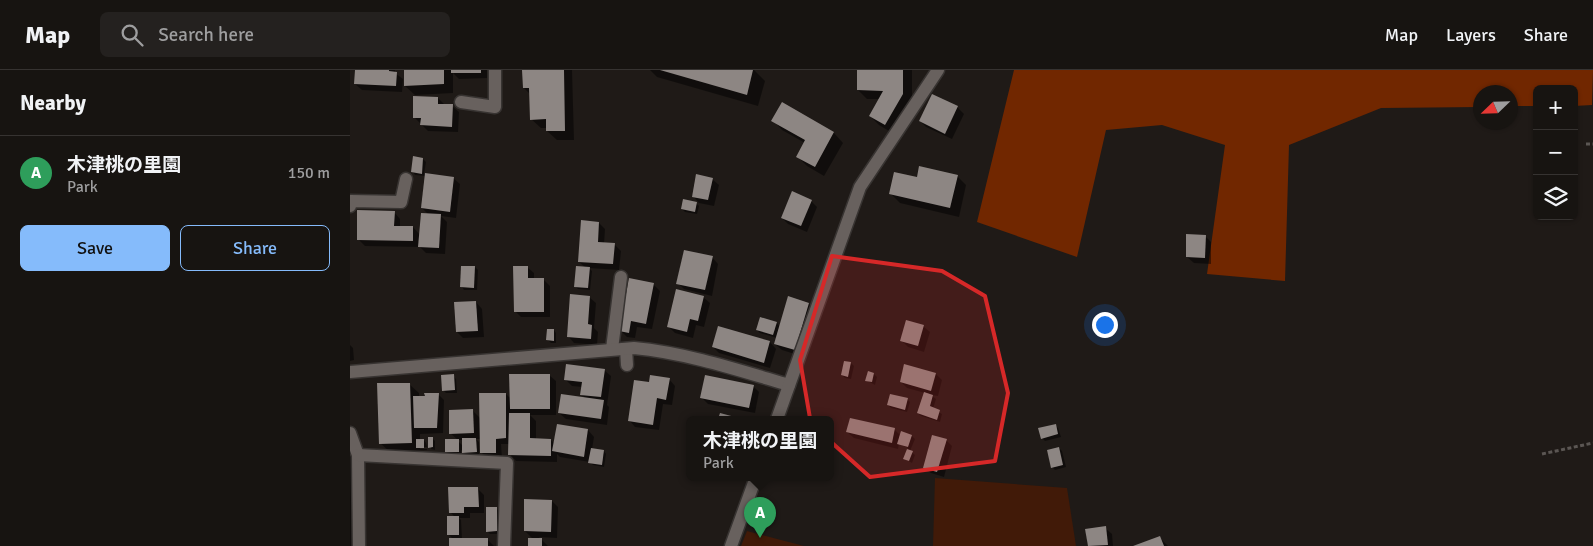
<!DOCTYPE html>
<meta charset="utf-8">
<style>
body{margin:0;font-family:Signika,"Noto Sans JP",sans-serif;background:#24211f;color:#f1f3f6}
.controls{position:absolute;right:15px;top:15px;display:grid;overflow:hidden;border-radius:8px;box-shadow:0 1px 4px #0004}
.controls button{width:45px;height:45px;display:grid;place-items:center;padding:0;border:0;border-bottom:1px solid #363331;background:#171411;color:#f1f3f6;font:25px sans-serif}
.compass{position:absolute;left:1123px;top:15px;width:45px;height:45px;border-radius:50%;background:#171411;box-shadow:0 1px 4px #0004;rotate:247deg}
.you{position:absolute;left:754px;top:254px;width:18px;height:18px;margin:-12px;border:4px solid #fff;border-radius:50%;background:#1a73e8;box-shadow:0 0 0 8px #1a73e833}
.badge{display:grid;place-items:center;width:32px;height:32px;border-radius:50%;background:#85bbfb;color:#fff;font-size:16px;font-weight:700}
.pin{position:absolute;translate:-50% -41px;filter:drop-shadow(0 1px 2px #0008)}
.pin::after{content:'';position:absolute;top:26px;width:18px;height:15px;background:inherit;clip-path:polygon(0 0,100% 0,50% 100%)}
.popup{position:absolute;left:336px;top:346px;width:148px;height:65px;box-sizing:border-box;display:grid;place-content:center;border-radius:8px;background:#171411;filter:drop-shadow(0 1px 4px #0005);font-size:16px;white-space:nowrap;color:#9e9e9f}
.popup b{font-size:19px;color:#f1f3f6}
.popup::after{content:'';position:absolute;left:50%;top:100%;margin-left:-10px;border:10px solid transparent;border-top-color:#171411}
.list{margin:0;padding:0;list-style:none}
h2{display:flex;justify-content:space-between;align-items:center;height:65px;margin:0;padding:0 20px;font-size:21px}
h2 small{font-size:16px;font-weight:400;color:#9e9e9f}
.list li{display:grid;grid-template-columns:32px 1fr auto;gap:15px;align-items:center;box-sizing:border-box;height:75px;padding:0 20px;border-top:1px solid #363331}
.list b{display:block;font-size:19px;white-space:nowrap}
.list p{margin:0;font-size:16px;white-space:nowrap;color:#9e9e9f}
.list em{font-size:16px;font-style:normal;color:#9e9e9f}
.actions{display:flex;gap:10px;padding:15px 20px}
.actions a{flex:1;padding:11px 0;border:1px solid #85bbfb;border-radius:8px;text-align:center;font-size:18px;color:#85bbfb}
.actions .main{background:#85bbfb;color:#111}
.icon{flex:none;width:28px;height:28px;fill:none;stroke:currentColor;stroke-width:2;stroke-linecap:round;stroke-linejoin:round}
.map{position:relative;flex:none;width:1243px;height:476px;overflow:hidden}
header{display:flex;align-items:center;gap:30px;box-sizing:border-box;height:70px;padding:0 25px;background:#171411;border-bottom:1px solid #363331}
header strong{font-size:24px}
nav{display:flex;gap:28px;margin-inline-start:auto;font-size:18px}
.search{width:350px;height:45px;background:#24211f;display:flex;align-items:center;gap:12px;box-sizing:border-box;padding:0 18px;border-radius:8px;color:#9e9e9f;font-size:19px}
main{display:flex}
aside{flex:1;background:#171411}
.map>svg:first-child{display:block}
.green{fill:#411a08}
.forest{fill:#712700}
.shadow{fill:#0007;fill-rule:evenodd}
.building{fill:#8d8683}
.lines{fill:none;stroke-linecap:round;stroke-linejoin:round}
.minor-casing{stroke:#383432;stroke-width:15}
.path{stroke:#5b5653;stroke-width:3;stroke-dasharray:4 2.5;stroke-linecap:butt}
.minor{stroke:#68615e;stroke-width:12}
.marked{fill:#d62828;fill-opacity:0.2;stroke:#d62828;stroke-width:4;stroke-linejoin:round}
</style>
<header>
<strong>Map</strong>
<div class="search"><svg class="icon" aria-label="search" viewBox="0 0 24 24"><circle cx="10" cy="10" r="6"/><path d="M15 15l6 6"/></svg>Search here</div>
<nav><a>Map</a><a>Layers</a><a>Share</a></nav>
</header>
<main>
<aside>
<h2>Nearby<small></small></h2>
<ul class="list">
<li><span class="badge" style="background:#2e9e5b">A</span><div><b>木津桃の里園</b><p>Park</p></div><em>150 m</em></li>
</ul>
<div class="actions"><a class="main">Save</a><a>Share</a></div>
</aside>
<div class="map">
<svg width="1243" height="476" viewBox="0 0 1243 476">
<rect width="100%" height="100%" fill="#1f1a17"/>
<g class="green">
<polygon points="585,408 717,418 726,476 583,476"/>
<polygon points="397,461 454,476 391,476"/>
</g>
<polygon class="forest" points="664,0 1243,0 1242,35 1224,36 1224,19 1187,19 1187,36 1161,36 1160,22 1130,22 1130,37 1031,38 939,75 935,211 857,204 875,75 812,55 756,60 727,187 627,152"/>
<g class="shadow">
<polygon points="6,0 45,0 45,3 53,9 52,22 12,20 5,14"/>
<polygon points="55,0 137,0 137,8 109,9 103,3 103,23 65,25 55,16"/>
<polygon points="173,0 222,0 224,70 207,70 197,61 197,58 191,58 181,49 181,25 174,18"/>
<polygon points="300,0 404,0 415,11 408,36 307,7"/>
<polygon points="508,0 562,0 562,34 544,64 529,55 520,46 530,29 517,29 508,20"/>
<polygon points="582,25 607,37 614,44 602,69 576,57 570,51"/>
<polygon points="88,28 94,34 102,36 109,42 108,62 78,61 64,47"/>
<polygon points="432,34 484,63 493,73 474,106 457,96 447,86 455,73 432,60 423,50"/>
<polygon points="73,89 76,92 74,104 103,108 110,114 106,148 91,146 97,152 95,184 76,183 70,177 15,176 8,169 44,142 50,149 50,157 63,157 70,165 79,145 72,138 76,106 65,105 63,102"/>
<polygon points="607,106 616,115 609,147 550,133 541,124"/>
<polygon points="362,109 369,115 364,136 349,133 343,126"/>
<polygon points="461,131 467,137 457,162 438,154 432,148"/>
<polygon points="346,133 349,136 347,144 335,142 332,139"/>
<polygon points="249,153 255,159 254,174 264,174 271,181 269,200 239,198 242,201 240,220 228,219 225,216 236,198 229,192"/>
<polygon points="855,166 861,172 861,194 844,193 837,187"/>
<polygon points="362,187 368,194 362,226 334,219 328,213"/>
<polygon points="125,197 128,200 127,220 114,220 112,217"/>
<polygon points="177,197 184,203 184,209 193,209 200,216 200,247 171,247 165,241"/>
<polygon points="303,214 310,221 302,259 287,257 285,268 277,267 270,260"/>
<polygon points="239,227 246,233 244,258 248,262 247,275 224,273 218,266"/>
<polygon points="353,227 360,233 354,257 346,255 343,268 325,263 319,257"/>
<polygon points="126,232 132,239 134,267 113,268 107,262"/>
<polygon points="459,234 465,240 451,286 432,280 425,274 427,268 410,263 407,260 410,249 427,253 430,257"/>
<polygon points="573,256 580,262 574,282 558,277 552,271"/>
<polygon points="369,257 420,272 426,279 420,298 369,283 363,277"/>
<polygon points="204,260 206,263 206,273 201,273 198,270"/>
<polygon points="0,275 3,278 4,290 0,291"/>
<polygon points="501,293 504,296 501,309 495,308 492,305"/>
<polygon points="254,300 261,306 257,335 259,337 257,355 216,349 209,343 235,328 231,324 232,317 222,316 216,310"/>
<polygon points="524,304 527,307 525,315 516,310"/>
<polygon points="586,304 592,310 588,326 581,325 586,329 583,339 592,344 590,352 571,346 568,343 575,323 557,318 551,312"/>
<path d="M 199,305 L 206,311 L 206,345 L 180,345 L 186,351 L 186,370 L 201,370 L 205,374 L 238,360 L 244,367 L 242,379 L 254,381 L 256,384 L 254,397 L 243,395 L 240,392 L 210,387 L 207,384 L 207,392 L 166,391 L 160,384 L 160,374 L 151,374 L 152,389 L 138,389 L 132,383 L 131,369 L 126,369 L 129,372 L 129,385 L 116,385 L 111,380 L 111,384 L 99,384 L 96,381 L 108,370 L 100,363 L 123,341 L 131,349 L 156,324 L 161,329 ZM 107,370 L 113,370 L 113,376 Z"/>
<polygon points="103,306 106,309 107,323 96,323 93,320"/>
<polygon points="319,309 325,316 322,335 313,334 309,360 285,357 279,350 300,313"/>
<polygon points="59,314 69,323 69,328 88,324 94,330 93,363 70,364 70,370 74,370 76,373 77,377 70,377 70,379 77,379 77,380 40,382 30,373"/>
<polygon points="403,316 409,322 405,343 358,334 351,327"/>
<polygon points="557,329 560,332 557,342 541,338 538,335"/>
<polygon points="705,355 708,358 711,367 695,371 692,368"/>
<polygon points="545,360 551,366 562,366 565,369 560,381 565,385 562,393 555,389 558,378 549,374 548,379 504,368 497,362"/>
<polygon points="82,368 85,371 85,380 81,379"/>
<polygon points="596,370 602,376 594,407 581,403 574,397"/>
<polygon points="709,378 712,381 716,397 705,400 702,397"/>
<polygon points="0,381 7,388 13,476 0,476"/>
<polygon points="128,419 134,425 134,443 120,443 120,448 109,448 111,450 112,469 137,469 144,476 100,476 103,469 99,465 105,447 100,442"/>
<polygon points="202,431 208,437 207,468 189,467 198,476 179,476 184,470 175,461"/>
<polygon points="146,438 149,441 150,464 140,464 137,461"/>
<polygon points="755,458 762,464 763,476 739,476 737,460"/>
<polygon points="810,468 818,476 786,476"/>
</g>
<g class="building">
<polygon points="5,0 39,0 39,1 47,2 46,16 4,14"/>
<polygon points="54,0 94,0 94,14 54,16"/>
<rect x="101" y="0" width="30" height="3"/>
<polygon points="172,0 214,0 215,61 196,61 196,49 180,50 179,18 173,18"/>
<polygon points="310,0 403,0 397,25"/>
<polygon points="507,0 553,0 553,24 535,55 519,46 533,21 507,20"/>
<polygon points="582,24 608,36 595,64 569,51"/>
<polygon points="63,26 88,27 88,34 103,34 102,57 70,55 71,48 63,48"/>
<polygon points="432,32 484,62 465,97 446,87 455,70 421,51"/>
<polygon points="63,86 73,88 72,104 61,102"/>
<polygon points="569,96 608,105 600,138 539,124 544,102 567,107"/>
<polygon points="75,103 104,107 100,142 71,138"/>
<polygon points="346,104 363,108 358,130 342,127"/>
<polygon points="442,121 462,130 451,156 431,148"/>
<polygon points="333,129 347,132 345,142 331,139"/>
<polygon points="7,140 45,141 44,156 63,156 63,171 7,170"/>
<polygon points="71,143 91,144 89,178 68,177"/>
<polygon points="231,150 249,152 248,172 265,173 263,194 228,192"/>
<polygon points="836,164 856,165 855,188 836,187"/>
<polygon points="334,180 363,186 355,220 326,214"/>
<polygon points="111,196 125,196 124,218 110,217"/>
<polygon points="163,196 178,196 178,208 194,208 194,242 164,242"/>
<polygon points="226,196 240,197 238,218 224,217"/>
<polygon points="279,208 304,213 296,254 281,251 279,263 269,261"/>
<polygon points="326,219 354,226 348,251 340,249 337,262 317,257"/>
<polygon points="220,224 240,226 238,254 242,255 241,269 217,267"/>
<polygon points="438,226 459,233 445,280 424,274"/>
<polygon points="126,231 128,261 106,262 104,232"/>
<polygon points="410,247 427,252 423,265 406,260"/>
<polygon points="556,250 574,255 568,276 550,271"/>
<polygon points="368,256 420,271 414,293 362,277"/>
<polygon points="197,259 204,259 204,271 196,270"/>
<polygon points="494,291 501,292 498,307 491,305"/>
<polygon points="216,294 255,299 251,327 230,325 232,312 214,310"/>
<polygon points="554,294 586,303 581,321 550,312"/>
<polygon points="518,301 524,303 522,312 515,311"/>
<polygon points="104,304 105,320 92,321 91,305"/>
<polygon points="159,304 200,304 200,339 160,339"/>
<polygon points="300,305 320,308 316,330 307,328 303,355 278,351 284,310 299,312"/>
<polygon points="355,305 404,315 399,338 350,328"/>
<polygon points="27,313 60,313 62,373 29,374"/>
<polygon points="574,322 583,325 580,336 590,340 587,350 567,343"/>
<polygon points="74,323 89,323 87,358 64,358 63,326 75,326"/>
<polygon points="129,323 156,323 156,368 146,369 146,383 130,383"/>
<polygon points="211,324 254,330 251,349 208,343"/>
<polygon points="540,324 558,328 555,340 537,335"/>
<polygon points="123,339 124,363 99,364 99,340"/>
<polygon points="159,343 180,343 180,368 201,369 201,386 158,385"/>
<polygon points="370,343 385,347 385,349 368,349"/>
<polygon points="500,348 545,358 542,373 496,362"/>
<polygon points="207,354 238,359 234,387 202,381"/>
<polygon points="706,354 708,364 691,369 688,358"/>
<polygon points="551,361 562,365 558,377 547,374"/>
<polygon points="582,365 597,369 587,402 573,398"/>
<polygon points="78,367 83,367 83,377 78,378"/>
<polygon points="112,368 126,368 127,382 112,383"/>
<rect x="66" y="369" width="8" height="9"/>
<rect x="95" y="369" width="14" height="13"/>
<polygon points="709,377 713,395 701,398 697,380"/>
<polygon points="241,378 254,380 252,395 238,393"/>
<polygon points="557,379 563,381 559,391 553,389"/>
<polygon points="98,417 128,417 129,437 114,437 114,443 99,443"/>
<polygon points="174,429 202,430 201,462 174,461"/>
<polygon points="136,437 147,437 147,461 136,462"/>
<rect x="97" y="446" width="12" height="19"/>
<polygon points="756,456 758,475 738,476 735,459"/>
<polygon points="810,466 814,476 783,476"/>
<rect x="99" y="468" width="39" height="8"/>
<rect x="178" y="468" width="14" height="8"/>
</g>
<g class="lines">
<g class="minor-casing">
<g id="minor">
<polyline points="111,32 145,37 145,0"/>
<polyline points="0,136 1,131 51,132 56,109"/>
<polyline points="262,279 271,207"/>
<polyline points="276,279 277,295"/>
<path d="M 0,302 L 284,278 C 337,283 388,300 439,315"/>
<polyline points="427,349 510,117 588,0"/>
<polyline points="0,363 8,385 9,476"/>
<polyline points="8,385 157,393 154,476"/>
<polyline points="381,476 406,407"/>
</g>
</g>
<g class="path">
<polyline points="1236,74 1243,74"/>
<polyline points="1192,384 1243,373"/>
</g>
<use href="#minor" class="minor"/>
</g>
<path class="marked" d="M 482,186 L 592,201 L 635,226 L 658,323 L 645,391 L 520,407 L 461,354 L 450,290 Z"/>
</svg>
<div class="controls">
<button>+</button>
<button>−</button>
<button><svg class="icon" aria-label="layers" viewBox="0 0 24 24"><path d="M12 4l9 5-9 5-9-5zM3 14l9 5 9-5"/></svg></button>
</div>
<svg class="compass" viewBox="-18 -18 36 36"><path d="M0-13l5 13h-10z" fill="#e53935"/><path d="M0 13l5-13h-10z" fill="#9e9e9f"/></svg>
<div class="you"></div>
<div class="pin badge" style="left:410px;top:468px;background:#2e9e5b">A</div>
<div class="popup"><b>木津桃の里園</b>Park</div>
</div>
</main>
